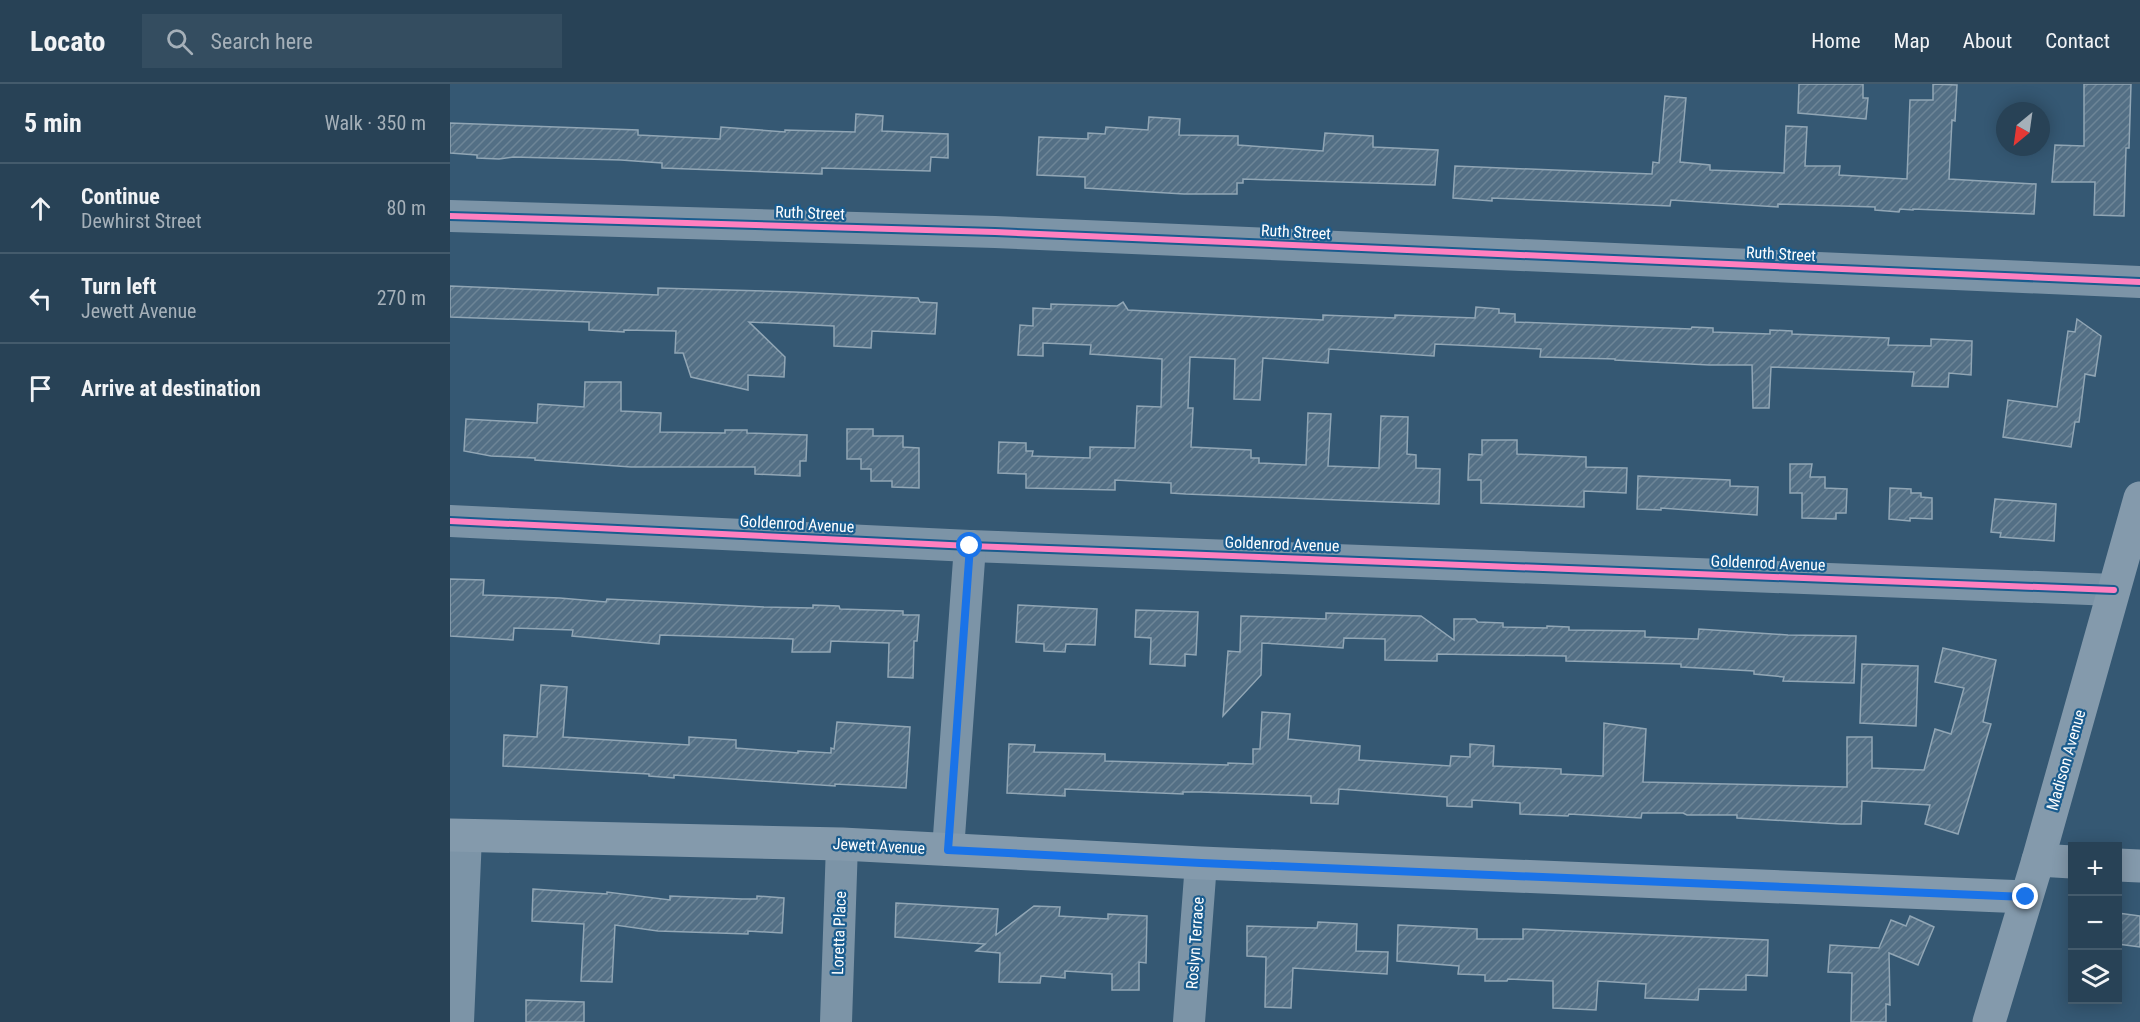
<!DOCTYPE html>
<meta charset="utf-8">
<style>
body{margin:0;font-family:"Roboto Condensed",sans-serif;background:#344d60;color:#f1f3f6}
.controls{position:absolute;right:18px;bottom:18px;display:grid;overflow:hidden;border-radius:0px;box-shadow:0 3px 15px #0003}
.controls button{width:54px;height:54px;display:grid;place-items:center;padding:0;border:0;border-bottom:2px solid #445b6c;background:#284256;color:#f1f3f6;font:30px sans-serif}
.compass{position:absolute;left:1546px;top:18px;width:54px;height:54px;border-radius:50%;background:#284256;box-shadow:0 3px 15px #0003;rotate:209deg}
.stop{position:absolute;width:18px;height:18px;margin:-14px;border:4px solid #1a73e8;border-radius:50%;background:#fff}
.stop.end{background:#1a73e8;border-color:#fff;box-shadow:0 2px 6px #0008}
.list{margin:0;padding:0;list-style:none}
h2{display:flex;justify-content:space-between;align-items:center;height:78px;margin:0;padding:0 24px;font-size:26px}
h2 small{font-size:20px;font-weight:400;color:#a5b0b9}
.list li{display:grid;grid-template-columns:39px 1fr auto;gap:18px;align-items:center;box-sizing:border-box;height:90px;padding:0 24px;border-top:2px solid #445b6c}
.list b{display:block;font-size:22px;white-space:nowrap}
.list p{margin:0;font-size:20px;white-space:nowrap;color:#a5b0b9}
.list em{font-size:20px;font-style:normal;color:#a5b0b9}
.icon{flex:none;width:33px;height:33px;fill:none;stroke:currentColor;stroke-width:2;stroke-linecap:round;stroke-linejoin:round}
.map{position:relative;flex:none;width:1690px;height:938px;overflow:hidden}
header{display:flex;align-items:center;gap:36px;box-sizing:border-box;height:84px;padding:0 30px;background:#284256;border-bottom:2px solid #445b6c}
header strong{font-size:28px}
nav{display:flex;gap:33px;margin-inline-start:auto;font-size:21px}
.search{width:420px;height:54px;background:#344d60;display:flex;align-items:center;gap:15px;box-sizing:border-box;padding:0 21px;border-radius:0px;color:#a5b0b9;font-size:22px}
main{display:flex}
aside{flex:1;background:#284256}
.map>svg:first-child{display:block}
.building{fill:url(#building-hatch);stroke:#91a6b5;stroke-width:1.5}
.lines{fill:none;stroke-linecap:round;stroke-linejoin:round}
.street{stroke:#7c94a7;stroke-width:32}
.secondary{stroke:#849aac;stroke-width:33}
.cycleway-casing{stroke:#1a5c8e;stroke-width:10}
.cycleway{stroke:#ff80c0;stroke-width:6}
.route{stroke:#1a73e8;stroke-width:8}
.labels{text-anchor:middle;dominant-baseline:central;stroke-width:4.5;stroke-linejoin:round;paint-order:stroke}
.street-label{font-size:16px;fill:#fff;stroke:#1a5c8e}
</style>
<header>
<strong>Locato</strong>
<div class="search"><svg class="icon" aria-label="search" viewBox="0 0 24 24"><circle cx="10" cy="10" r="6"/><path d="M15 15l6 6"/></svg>Search here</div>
<nav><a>Home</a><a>Map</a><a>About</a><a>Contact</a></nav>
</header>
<main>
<aside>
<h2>5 min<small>Walk · 350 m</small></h2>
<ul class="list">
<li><svg class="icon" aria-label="ahead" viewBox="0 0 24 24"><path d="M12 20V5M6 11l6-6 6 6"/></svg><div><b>Continue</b><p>Dewhirst Street</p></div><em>80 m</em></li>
<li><svg class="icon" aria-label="left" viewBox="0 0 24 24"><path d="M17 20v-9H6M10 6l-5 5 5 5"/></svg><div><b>Turn left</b><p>Jewett Avenue</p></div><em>270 m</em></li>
<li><svg class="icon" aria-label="arrive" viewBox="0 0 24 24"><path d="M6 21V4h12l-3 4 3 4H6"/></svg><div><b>Arrive at destination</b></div></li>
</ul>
</aside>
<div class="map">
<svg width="1690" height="938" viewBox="0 0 1690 938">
<defs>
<pattern id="building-hatch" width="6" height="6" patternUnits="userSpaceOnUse" patternTransform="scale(1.5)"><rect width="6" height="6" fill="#536f85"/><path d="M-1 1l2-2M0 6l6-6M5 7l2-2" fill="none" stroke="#6d8597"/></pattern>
</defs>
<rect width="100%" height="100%" fill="#355873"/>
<g class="building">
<polygon points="1349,0 1413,0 1413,14 1418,14 1416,35 1348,29"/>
<polygon points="1483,0 1507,1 1505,37 1502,36 1499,95 1586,100 1584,130 1463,125 1463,126 1450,125 1449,128 1425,126 1425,123 1328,120 1328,123 1221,116 1220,122 1042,114 1042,117 1003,114 1005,82 1202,90 1203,78 1209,79 1215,12 1236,14 1230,78 1260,81 1260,86 1334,89 1336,42 1357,43 1355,82 1390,82 1389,91 1457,95 1460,16 1483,16"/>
<polygon points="1634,0 1681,0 1679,64 1676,64 1674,132 1644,131 1645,98 1602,98 1605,61 1634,62"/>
<polygon points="406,30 433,32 432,47 498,50 498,74 481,73 480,87 372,84 372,90 212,84 212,79 171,76 64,73 49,75 27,74 27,71 0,69 0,39 188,46 188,51 270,55 271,43 335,48 335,46 405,48"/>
<polygon points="699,33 730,35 729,51 788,52 788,61 873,67 875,49 923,52 923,63 988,66 985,101 793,95 793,99 787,99 787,110 734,110 635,104 635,93 587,91 589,53 638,55 638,49 655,50 656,43 698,46"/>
<polygon points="0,202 208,211 208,204 344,208 468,214 470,218 487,219 485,250 422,247 421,264 384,262 384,242 299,238 335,273 334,293 298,291 298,306 241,293 233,269 225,269 226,247 174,246 174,248 139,246 139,238 0,233"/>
<polygon points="673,218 678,226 873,236 873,231 945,234 945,231 1025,234 1026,223 1049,225 1049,229 1065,230 1065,238 1241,245 1242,243 1263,244 1263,248 1320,250 1320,246 1342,247 1342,250 1439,254 1438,261 1481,262 1481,255 1522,257 1521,291 1499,289 1498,303 1462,302 1464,288 1321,283 1319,324 1303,324 1302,281 1259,281 1165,276 1165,275 1090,273 1091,265 985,260 984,272 879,265 878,279 813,274 810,316 784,315 785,275 740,273 738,324 743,324 741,363 801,366 801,374 809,374 809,379 856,381 858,329 881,330 878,382 929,384 931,332 958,333 957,370 966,371 966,384 990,385 989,420 736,410 721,409 721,399 665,396 665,406 576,404 576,390 548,389 549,358 576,359 576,367 583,367 582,372 640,374 640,363 685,364 687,322 711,323 712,275 640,270 641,261 593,259 593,272 568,271 570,241 583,242 583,224 601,225 601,220 667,222"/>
<polygon points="1627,235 1651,252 1645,292 1635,290 1629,338 1625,338 1621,363 1553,353 1558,316 1607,323 1618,247 1625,248"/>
<polygon points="135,298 171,298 171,327 211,329 210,348 275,349 275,346 297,346 297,349 357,351 356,377 350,377 350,392 305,390 305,383 181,383 85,376 85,374 41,372 14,367 16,335 87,339 88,320 134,323"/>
<polygon points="397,345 423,345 423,352 453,352 453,363 469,364 469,404 442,403 442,397 421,397 421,385 411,385 411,375 397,375"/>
<polygon points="1032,356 1067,356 1067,370 1136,373 1136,383 1177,384 1176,409 1134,407 1134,423 1031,419 1031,396 1018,396 1019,370 1032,371"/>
<polygon points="1340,380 1362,380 1360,393 1375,393 1375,404 1397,405 1396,429 1386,429 1386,435 1352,434 1352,409 1340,409"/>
<polygon points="1188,392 1280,396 1280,402 1308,403 1307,431 1211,424 1211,426 1187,425"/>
<polygon points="1440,404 1461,405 1461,409 1471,409 1471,413 1482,414 1482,435 1460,434 1460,437 1439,435"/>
<polygon points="1545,415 1606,420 1604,457 1550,453 1551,449 1541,448"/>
<polygon points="0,495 34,496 33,511 110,514 156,518 157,515 314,523 363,524 363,521 389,522 390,525 453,527 453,531 469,531 467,557 464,557 463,594 438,593 439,559 381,557 380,568 342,568 343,555 210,551 209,560 122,552 123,546 64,544 63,556 0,552"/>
<polygon points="568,521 647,525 645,561 616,560 615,568 594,567 594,560 566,558"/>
<polygon points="686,526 748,528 746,571 735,570 735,582 700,580 701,554 685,553"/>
<polygon points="876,529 971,532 1004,556 1004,535 1025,535 1028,538 1053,539 1053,543 1097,544 1097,542 1119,543 1119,546 1195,547 1195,553 1248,555 1249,545 1338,551 1406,552 1404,599 1333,597 1334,593 1304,590 1304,587 1231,583 1231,580 1116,577 1116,572 987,570 987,577 935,576 935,555 894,554 893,564 812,559 811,591 773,632 778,567 790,568 791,532 876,535"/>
<polygon points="1493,564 1546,576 1533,638 1541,640 1508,750 1475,740 1480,721 1412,717 1411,740 1391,740 1287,734 1287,731 1237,731 1233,729 1192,729 1191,734 1119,730 1118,732 1070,730 1070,719 1022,716 1022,723 997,722 997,713 889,705 888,720 861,719 861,712 750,708 733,708 733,710 615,705 615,712 557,709 559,660 585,661 584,668 655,670 655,677 778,681 778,679 803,680 803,665 810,665 812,628 840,630 838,655 910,662 909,676 1000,682 1001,672 1020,673 1020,660 1044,662 1043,682 1111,685 1111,690 1153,692 1154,639 1196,645 1193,698 1397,703 1397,653 1422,653 1422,684 1474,686 1485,645 1501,650 1514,604 1485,598"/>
<polygon points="1412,580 1468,582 1466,642 1410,639"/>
<polygon points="91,601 117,603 113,653 239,661 239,653 286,656 286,664 348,669 348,667 381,669 381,664 384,665 387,638 460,643 456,704 385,700 385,702 238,692 224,691 224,694 199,692 199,690 53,682 54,651 87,653"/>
<polygon points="83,805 157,810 157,808 220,816 220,812 292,815 307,815 307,812 334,814 332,849 298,847 298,850 208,847 165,841 162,898 131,897 134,840 82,837"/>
<polygon points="446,819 548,825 546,851 584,822 610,823 609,832 658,835 658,830 697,832 696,879 689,878 689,906 662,906 662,890 615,887 615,894 591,892 590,899 549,898 550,869 526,867 535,860 445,853"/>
<polygon points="1668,829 1690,832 1690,863 1668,860"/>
<polygon points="1460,832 1484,843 1468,881 1439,869 1440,921 1436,920 1436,938 1401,938 1402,889 1378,888 1380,861 1429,864 1441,836 1456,842"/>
<polygon points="868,838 907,840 906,867 938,868 937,890 843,884 841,924 815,923 816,873 797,872 797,842 867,844"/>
<polygon points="948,841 1027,845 1027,855 1073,855 1073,845 1318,856 1317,892 1296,891 1296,906 1249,905 1248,916 1195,914 1196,900 1148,897 1146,926 1103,924 1103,897 1058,895 1057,897 1035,897 1035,891 1008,890 1009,882 947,877"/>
<polygon points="76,916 134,918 134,938 76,938"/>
</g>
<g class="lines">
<g class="street">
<polyline points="0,132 545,148 1690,198"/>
<polyline points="0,437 520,462 1664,506"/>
<polyline points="498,766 520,462"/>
<polyline points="8,938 16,752"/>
<polyline points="386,938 392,760"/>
<polyline points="739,938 751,779"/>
</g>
<g class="secondary">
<polyline points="0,751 392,760 751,779 1576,813"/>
<polyline points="1588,776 1622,778"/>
<polyline points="1668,781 1690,782"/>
<polyline points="1539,938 1588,776 1690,414"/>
</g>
<g class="cycleway-casing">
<g id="cycleway">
<polyline points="0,132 545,148 1690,198"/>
<polyline points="0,437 520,462 1664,506"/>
</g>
</g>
<use href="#cycleway" class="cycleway"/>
</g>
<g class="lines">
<polyline class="route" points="520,462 498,766 751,779 1576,813"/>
</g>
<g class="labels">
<g class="street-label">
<text transform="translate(360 129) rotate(2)">Ruth Street</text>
<text transform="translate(846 148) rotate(3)">Ruth Street</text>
<text transform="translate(1331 170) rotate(3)">Ruth Street</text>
<text transform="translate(347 440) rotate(3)">Goldenrod Avenue</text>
<text transform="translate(832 460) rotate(2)">Goldenrod Avenue</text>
<text transform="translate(1318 479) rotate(2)">Goldenrod Avenue</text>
<text transform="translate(1616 676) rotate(-74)">Madison Avenue</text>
<text transform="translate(429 762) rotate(3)">Jewett Avenue</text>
<text transform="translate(389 849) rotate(-88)">Loretta Place</text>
<text transform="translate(745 859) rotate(-86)">Roslyn Terrace</text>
</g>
</g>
</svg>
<div class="controls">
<button>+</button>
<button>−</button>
<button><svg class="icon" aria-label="layers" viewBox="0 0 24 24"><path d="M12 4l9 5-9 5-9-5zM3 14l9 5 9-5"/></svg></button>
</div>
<svg class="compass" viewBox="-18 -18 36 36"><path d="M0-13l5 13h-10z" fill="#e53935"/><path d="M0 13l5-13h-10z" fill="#a5b0b9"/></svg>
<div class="stop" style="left:520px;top:462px"></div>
<div class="stop end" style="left:1576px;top:813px"></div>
</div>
</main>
